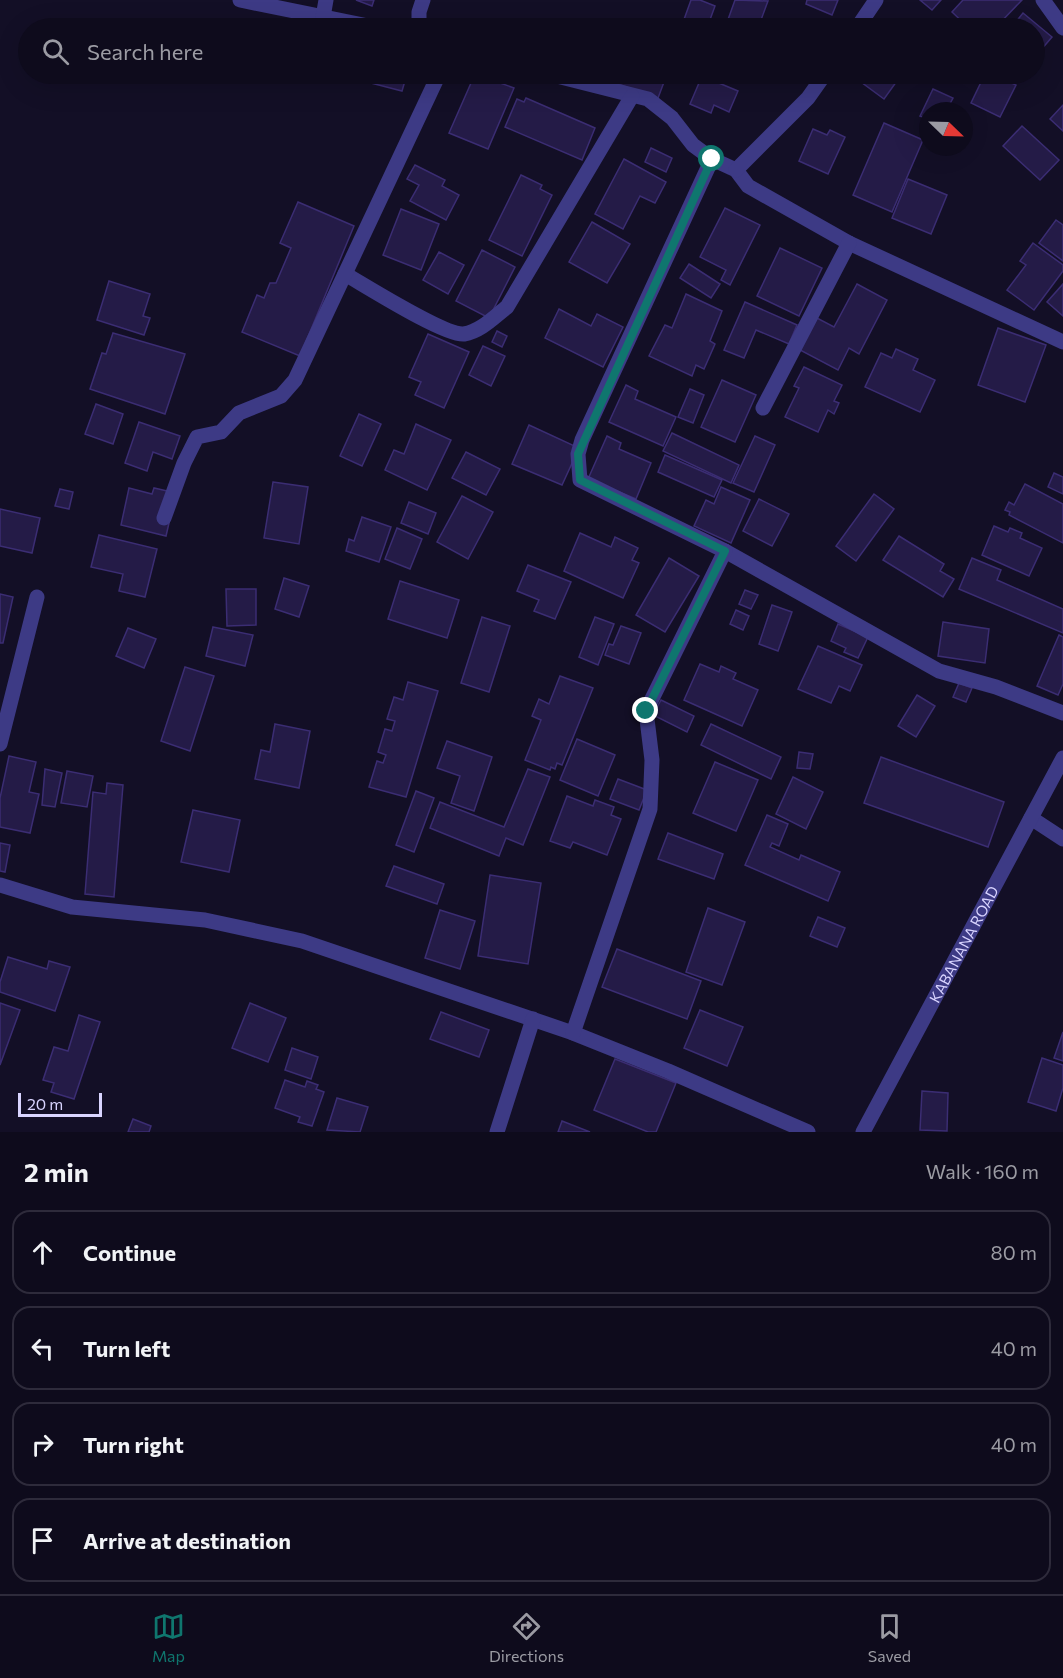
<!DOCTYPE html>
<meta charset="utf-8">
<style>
body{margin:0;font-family:Commissioner,sans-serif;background:#1c1929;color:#f1f3f6}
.compass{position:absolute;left:919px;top:102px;width:54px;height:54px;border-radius:50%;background:#0e0b1c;box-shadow:0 6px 24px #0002;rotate:113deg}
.scale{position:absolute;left:18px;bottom:15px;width:84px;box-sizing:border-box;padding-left:6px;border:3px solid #d9d4ff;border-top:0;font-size:16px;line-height:21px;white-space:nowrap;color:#d9d4ff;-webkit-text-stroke:4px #130f26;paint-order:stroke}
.stop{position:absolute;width:18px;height:18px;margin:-14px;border:4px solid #0f766e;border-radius:50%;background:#fff}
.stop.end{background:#0f766e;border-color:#fff;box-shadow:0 2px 6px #0008}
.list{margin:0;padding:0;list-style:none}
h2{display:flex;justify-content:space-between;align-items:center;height:78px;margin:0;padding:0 24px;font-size:26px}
h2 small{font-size:20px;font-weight:400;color:#9b9ba3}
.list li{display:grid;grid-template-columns:39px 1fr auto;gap:18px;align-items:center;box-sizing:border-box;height:84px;margin:0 12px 12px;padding:0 12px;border:2px solid #2e2b3b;border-radius:18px}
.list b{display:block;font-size:22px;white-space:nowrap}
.list em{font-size:20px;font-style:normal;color:#9b9ba3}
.icon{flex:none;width:33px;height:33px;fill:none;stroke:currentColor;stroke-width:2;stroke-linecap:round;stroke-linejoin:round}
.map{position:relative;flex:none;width:1063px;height:1132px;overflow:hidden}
.search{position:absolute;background:#0e0b1c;box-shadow:0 6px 24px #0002;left:18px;right:18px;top:18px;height:66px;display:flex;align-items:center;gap:15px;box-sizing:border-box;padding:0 21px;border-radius:33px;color:#9b9ba3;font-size:22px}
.sheet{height:462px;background:#0e0b1c}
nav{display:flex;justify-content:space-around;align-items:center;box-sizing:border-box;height:84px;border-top:2px solid #2e2b3b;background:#0e0b1c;font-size:16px;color:#9b9ba3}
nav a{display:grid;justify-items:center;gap:3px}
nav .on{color:#0f766e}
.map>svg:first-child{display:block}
.building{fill:#241b47;stroke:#3b2d73;stroke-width:1.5}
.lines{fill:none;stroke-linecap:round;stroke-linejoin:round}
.minor{stroke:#3d3a85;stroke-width:15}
.route{stroke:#0f766e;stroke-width:8}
.labels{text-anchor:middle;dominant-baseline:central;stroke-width:4.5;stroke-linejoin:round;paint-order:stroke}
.street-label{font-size:15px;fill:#d9d4ff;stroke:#130f26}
</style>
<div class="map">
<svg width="1063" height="1132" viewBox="0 0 1063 1132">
<rect width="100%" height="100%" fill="#130f26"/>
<g class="building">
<polygon points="356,0 374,0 372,6"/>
<polygon points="691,0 700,0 715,6 707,28 693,28 682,25"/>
<polygon points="735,0 768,1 758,28 725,28"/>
<polygon points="807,0 838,0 832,15 806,4"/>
<polygon points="920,0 941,0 932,10"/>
<polygon points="963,0 1022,0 995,28 969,28 952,12"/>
<polygon points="1023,13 1052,37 1034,58 1034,28 1011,28"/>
<polygon points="370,74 407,74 402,91 367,82"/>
<polygon points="475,74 514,88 488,149 449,133"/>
<polygon points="622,74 667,74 658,98 618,84"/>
<polygon points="861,74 902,74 884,99 857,79"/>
<polygon points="985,74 992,74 1016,85 1000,117 971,103"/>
<polygon points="702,76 738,91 729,112 714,105 711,113 690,104"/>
<polygon points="933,89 953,98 946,111 928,111 928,119 920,116"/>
<polygon points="526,98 595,128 582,160 505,127 517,99 524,102"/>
<polygon points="1063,105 1063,131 1050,119"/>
<polygon points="884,123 923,140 892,212 853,195"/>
<polygon points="1022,126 1059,160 1040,180 1003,146"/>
<polygon points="813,129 827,135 830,130 845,137 828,174 799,161"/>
<polygon points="651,148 672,158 666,172 645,162"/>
<polygon points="624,159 666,182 655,203 640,196 623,229 595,214"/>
<polygon points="415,165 445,180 442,186 459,195 446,220 410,201 419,185 407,179"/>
<polygon points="521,175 542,185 540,189 552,195 522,256 489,240"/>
<polygon points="908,179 947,195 931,234 892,218"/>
<polygon points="298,202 354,226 300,356 242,332 257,295 264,298 270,283 276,283 291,248 280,243"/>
<polygon points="725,208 760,225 730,285 721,280 726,270 700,257"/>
<polygon points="401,209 439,224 421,270 383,255"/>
<polygon points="1056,220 1063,225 1063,261 1039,243"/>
<polygon points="592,222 630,244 607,283 569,262"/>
<polygon points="1033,243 1063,265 1063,271 1034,310 1007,290 1026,265 1020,261"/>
<polygon points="780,248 822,268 799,316 757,296"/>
<polygon points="482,250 515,267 489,318 456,301"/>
<polygon points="439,252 464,265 448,294 423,280"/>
<polygon points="689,264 720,284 711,298 680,278"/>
<polygon points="109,281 150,294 143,316 150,318 144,335 97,320"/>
<polygon points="857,284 887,300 859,354 849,348 838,370 800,350 817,318 834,327"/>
<polygon points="1063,284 1063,316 1047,302"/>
<polygon points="686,294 722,311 710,341 715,344 704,369 696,365 692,376 649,356 665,325 672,328"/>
<polygon points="745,302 797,325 789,344 756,330 744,358 724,350"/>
<polygon points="559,309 591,326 597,314 623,327 603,367 545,338"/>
<polygon points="998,328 1046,345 1025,402 978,385"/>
<polygon points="497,331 507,336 502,347 492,342"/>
<polygon points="113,333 185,354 165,414 90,389 102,353 106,354"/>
<polygon points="428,334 469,352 444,408 415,395 421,382 409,377"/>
<polygon points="483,346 505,356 491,386 469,375"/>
<polygon points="896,349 918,359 913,370 935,380 920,412 865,387 881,353 892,358"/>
<polygon points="804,367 842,385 834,401 839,403 834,414 828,410 818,432 785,417 799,388 794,386"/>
<polygon points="722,380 756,395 735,442 701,427"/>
<polygon points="626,385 638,391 635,399 676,417 663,446 609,422"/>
<polygon points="690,389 704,395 693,423 678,417"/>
<polygon points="96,404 123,414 113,444 85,434"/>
<polygon points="359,414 381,424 362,466 340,456"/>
<polygon points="139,422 180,436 172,459 153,452 147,471 125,463"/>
<polygon points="416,424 451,440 427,490 385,470 394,450 404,454"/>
<polygon points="529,425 579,448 562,485 512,464"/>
<polygon points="672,433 739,465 731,483 663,451"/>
<polygon points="607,436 621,443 619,449 651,463 636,499 588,479"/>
<polygon points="755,436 775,445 754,492 733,483"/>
<polygon points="466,452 500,469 486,495 452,478"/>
<polygon points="665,455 722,480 714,497 658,472"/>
<polygon points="1054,473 1063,477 1063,494 1048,487"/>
<polygon points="273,482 308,487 299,544 264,538"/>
<polygon points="1025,484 1063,504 1063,543 1009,515 1010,512 1005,510 1009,502 1014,505"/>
<polygon points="721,487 750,500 731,543 694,526 706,500 714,504"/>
<polygon points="129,488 152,494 154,488 176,493 166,536 121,525"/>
<polygon points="60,489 73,492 69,509 55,506"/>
<polygon points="874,494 894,509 856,561 836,546"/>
<polygon points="462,496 493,512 468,559 437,542"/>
<polygon points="759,499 789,514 772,546 743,531"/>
<polygon points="409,502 436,513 428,534 401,523"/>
<polygon points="0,509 40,518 32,553 0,546"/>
<polygon points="362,517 391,527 379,562 346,551 349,539 354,541"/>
<polygon points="994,526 1008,532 1010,528 1022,533 1020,538 1042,548 1029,576 982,555"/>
<polygon points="397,528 422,539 410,569 385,559"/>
<polygon points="580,533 611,547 615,537 638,548 632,560 639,563 623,598 564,571"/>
<polygon points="99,535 157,549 145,597 119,591 123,574 91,567"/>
<polygon points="899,536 944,564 940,571 954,579 943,597 883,560"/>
<polygon points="669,558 699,576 665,632 636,615"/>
<polygon points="972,558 1001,570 997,580 1063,609 1063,633 959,589"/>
<polygon points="528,565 571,582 555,619 534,611 539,600 517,591"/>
<polygon points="284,578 309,586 299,617 275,609"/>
<polygon points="400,581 459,600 447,638 388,619"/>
<polygon points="226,589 256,589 256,625 227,626"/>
<polygon points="745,590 758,595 751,609 739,604"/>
<polygon points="0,594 13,597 3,643 0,643"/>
<polygon points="772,605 792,612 778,651 759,644"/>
<polygon points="736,610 749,616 743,630 730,624"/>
<polygon points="482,617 510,626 489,692 461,683"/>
<polygon points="595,617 614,624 598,665 579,657"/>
<polygon points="943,622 989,629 985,663 938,656"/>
<polygon points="838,624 868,637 858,658 844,652 846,648 831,641"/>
<polygon points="621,626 641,633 629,664 605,655 609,644 613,645"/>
<polygon points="213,627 253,635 245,666 206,656"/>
<polygon points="128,628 156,639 144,668 116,656"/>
<polygon points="1059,635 1063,637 1063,684 1058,695 1037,686"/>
<polygon points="818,646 862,665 850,691 839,686 831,703 798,689"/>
<polygon points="700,664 719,672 721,666 736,673 733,679 758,690 742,726 684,700"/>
<polygon points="185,667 214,676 190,751 161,741"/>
<polygon points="560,676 593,688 562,765 557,763 555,769 551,767 550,770 525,760 541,720 532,716 539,699 549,704"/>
<polygon points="408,682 438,691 406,797 369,787 377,761 383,763 386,755 378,752 385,729 392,731 395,721 387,719 394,697 403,700"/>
<polygon points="959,683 972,688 966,702 953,697"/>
<polygon points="917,695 935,706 916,737 898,726"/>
<polygon points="661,700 694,716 687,732 653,715"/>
<polygon points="275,724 310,731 299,788 255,779 261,750 270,752"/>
<polygon points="711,724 781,757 771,779 701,745"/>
<polygon points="577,739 615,755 598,796 560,780"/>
<polygon points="447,741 492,757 474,811 451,803 460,776 437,768"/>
<polygon points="799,752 813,754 810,769 797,768"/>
<polygon points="9,756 36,762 29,792 39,794 30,833 0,827 0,798"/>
<polygon points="881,757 1004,802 988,847 864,803"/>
<polygon points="715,762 758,780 736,831 693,813"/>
<polygon points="45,769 62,773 55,807 42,805"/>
<polygon points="528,769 550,777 523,845 506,838 499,856 430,828 440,802 504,827"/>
<polygon points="67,771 93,776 87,807 61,803"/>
<polygon points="793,777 823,792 806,829 776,814"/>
<polygon points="618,779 647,790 639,810 610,799"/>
<polygon points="107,783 123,785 114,897 85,894 93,792 106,794"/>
<polygon points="416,791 434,798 414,852 396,845"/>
<polygon points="567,796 593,806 595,800 614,807 611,815 621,819 607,855 573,842 570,848 550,841"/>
<polygon points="193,810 240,820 229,872 181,862"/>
<polygon points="767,815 788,824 779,846 772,843 770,847 799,860 801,855 840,872 828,901 745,865"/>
<polygon points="668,833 723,854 714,879 658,859"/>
<polygon points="0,843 10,845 5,872 0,871"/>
<polygon points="394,866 444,884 437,904 386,886"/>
<polygon points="490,875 541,883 528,964 478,956"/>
<polygon points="708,908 745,922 722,985 686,972"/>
<polygon points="440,910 475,921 460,969 425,958"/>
<polygon points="818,917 845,928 837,947 810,936"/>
<polygon points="617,949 701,981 687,1019 602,987"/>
<polygon points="8,957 47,969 49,961 70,967 55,1011 0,992 0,982"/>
<polygon points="0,1003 20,1010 0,1065"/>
<polygon points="250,1003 286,1018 268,1062 232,1048"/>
<polygon points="700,1010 743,1027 727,1066 684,1048"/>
<polygon points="441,1012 489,1030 479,1057 430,1039"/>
<polygon points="79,1015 100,1022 74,1099 51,1092 54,1083 43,1080 54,1047 68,1051"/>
<polygon points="1063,1032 1063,1061 1054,1058"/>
<polygon points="292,1048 318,1057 311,1079 285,1070"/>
<polygon points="1042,1058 1063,1065 1063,1088 1056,1111 1028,1102"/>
<polygon points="615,1059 676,1083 656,1132 648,1132 594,1110"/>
<polygon points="285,1080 305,1087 307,1081 318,1085 316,1089 324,1092 312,1126 298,1122 300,1117 275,1108"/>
<polygon points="922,1091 948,1093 947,1131 920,1130"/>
<polygon points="337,1098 368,1107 360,1132 327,1130"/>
<polygon points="133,1119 151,1126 149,1132 128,1132"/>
<polygon points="562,1121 590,1132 558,1132"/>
</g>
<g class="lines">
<g class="minor">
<polyline points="240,0 378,28"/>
<polyline points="1043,0 1063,28"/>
<polyline points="323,17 326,0"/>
<polyline points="419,28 419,12 423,0"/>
<polyline points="857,28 876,0"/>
<polyline points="549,74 648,99 672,118 693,145 712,159 736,170 748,186 849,243 1063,342"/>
<polyline points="712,159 582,440 578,454 580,480 725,551 939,671 996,687 1063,713"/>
<polyline points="736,170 808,98 825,74"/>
<path d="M 345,274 C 366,286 445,336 464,334 C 481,331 494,317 507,307 L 632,96"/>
<polyline points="763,408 849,243"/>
<polyline points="164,518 184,463 197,437 221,432 239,413 281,396 295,380 439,74"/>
<polyline points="0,744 37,597"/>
<polyline points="1031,818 1063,839"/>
<polyline points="0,885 72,907 205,920 302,941 573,1033 668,1071 808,1132"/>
<polyline points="573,1033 650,809 652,760 646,711 725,551"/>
<polyline points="497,1132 533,1019"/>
<path id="s1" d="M 863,1132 L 1063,758"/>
</g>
</g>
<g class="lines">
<polyline class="route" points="646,711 725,551 580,480 578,454 712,159"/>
</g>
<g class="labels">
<g class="street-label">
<text stroke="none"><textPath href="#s1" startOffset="213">KABANANA ROAD</textPath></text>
</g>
</g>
</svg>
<svg class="compass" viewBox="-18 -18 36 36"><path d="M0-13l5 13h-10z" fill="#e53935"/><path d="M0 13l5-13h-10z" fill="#9b9ba3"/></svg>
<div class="scale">20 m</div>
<div class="stop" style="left:712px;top:159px"></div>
<div class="stop end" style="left:646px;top:711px"></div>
<div class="search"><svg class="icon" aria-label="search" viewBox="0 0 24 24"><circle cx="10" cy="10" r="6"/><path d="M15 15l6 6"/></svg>Search here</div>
</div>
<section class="sheet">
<h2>2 min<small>Walk · 160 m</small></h2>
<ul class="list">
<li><svg class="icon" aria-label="ahead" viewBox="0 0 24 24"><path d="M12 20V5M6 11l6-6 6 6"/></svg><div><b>Continue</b></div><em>80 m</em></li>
<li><svg class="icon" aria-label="left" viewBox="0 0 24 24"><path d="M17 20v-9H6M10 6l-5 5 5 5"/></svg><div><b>Turn left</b></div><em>40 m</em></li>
<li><svg class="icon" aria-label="right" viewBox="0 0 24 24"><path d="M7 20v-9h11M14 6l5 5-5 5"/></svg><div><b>Turn right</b></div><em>40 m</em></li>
<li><svg class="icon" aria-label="arrive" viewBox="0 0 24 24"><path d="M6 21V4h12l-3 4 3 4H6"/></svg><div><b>Arrive at destination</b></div></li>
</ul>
</section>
<nav>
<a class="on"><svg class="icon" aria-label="map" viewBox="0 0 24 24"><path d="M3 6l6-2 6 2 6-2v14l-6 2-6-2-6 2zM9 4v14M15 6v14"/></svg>Map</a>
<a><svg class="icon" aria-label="directions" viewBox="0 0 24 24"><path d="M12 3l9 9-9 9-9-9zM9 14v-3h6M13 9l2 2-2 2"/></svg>Directions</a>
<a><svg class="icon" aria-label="saved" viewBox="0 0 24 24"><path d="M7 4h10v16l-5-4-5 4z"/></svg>Saved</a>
</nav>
